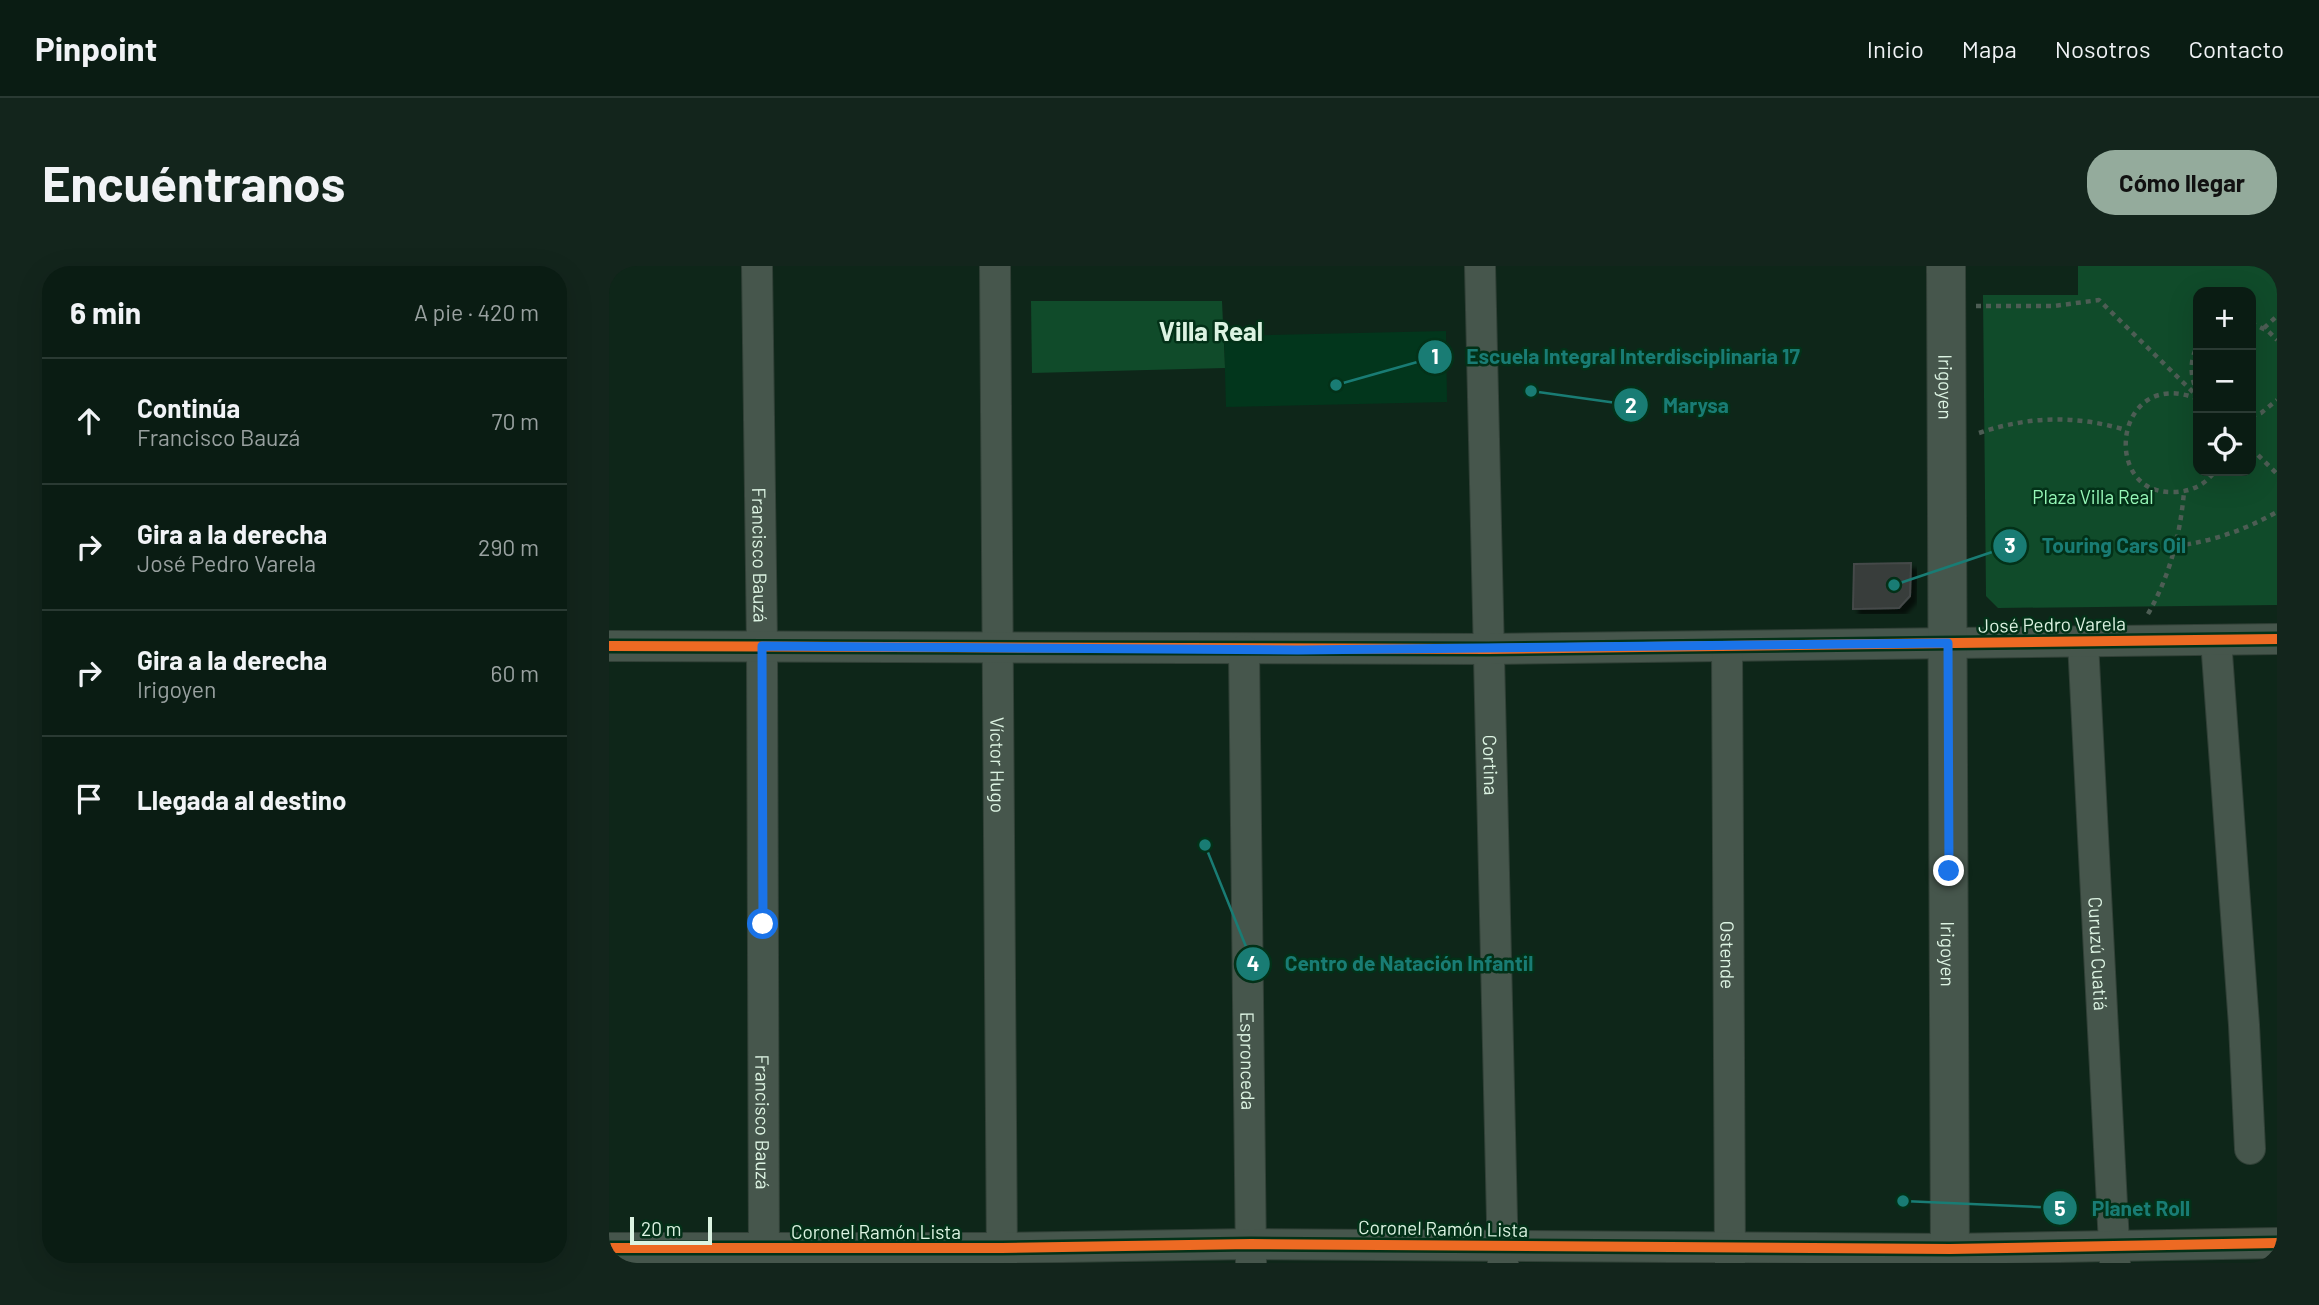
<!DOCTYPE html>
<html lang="es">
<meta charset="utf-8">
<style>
body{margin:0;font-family:Barlow,sans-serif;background:#13251c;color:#f1f3f6}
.controls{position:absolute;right:21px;top:21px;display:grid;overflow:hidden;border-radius:14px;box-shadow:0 7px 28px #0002}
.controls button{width:63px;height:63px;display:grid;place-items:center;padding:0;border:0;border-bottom:2px solid #2a3a33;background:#0a1c13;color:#f1f3f6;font:35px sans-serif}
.scale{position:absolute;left:21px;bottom:18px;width:82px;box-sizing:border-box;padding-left:7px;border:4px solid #dcf3e2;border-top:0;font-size:19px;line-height:24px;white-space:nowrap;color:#dcf3e2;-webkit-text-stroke:5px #033118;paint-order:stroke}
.stop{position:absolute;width:21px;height:21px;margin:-16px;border:5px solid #1a73e8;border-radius:50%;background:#fff}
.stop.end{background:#1a73e8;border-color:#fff;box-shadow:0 2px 7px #0008}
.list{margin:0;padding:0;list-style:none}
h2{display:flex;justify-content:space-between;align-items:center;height:91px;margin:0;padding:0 28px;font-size:30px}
h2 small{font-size:23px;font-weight:400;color:#99a1a0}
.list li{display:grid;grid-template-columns:46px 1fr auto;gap:21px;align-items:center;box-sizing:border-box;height:126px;padding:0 28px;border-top:2px solid #2a3a33}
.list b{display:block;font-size:26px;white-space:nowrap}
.list p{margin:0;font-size:23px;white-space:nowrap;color:#99a1a0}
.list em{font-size:23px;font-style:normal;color:#99a1a0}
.icon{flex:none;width:38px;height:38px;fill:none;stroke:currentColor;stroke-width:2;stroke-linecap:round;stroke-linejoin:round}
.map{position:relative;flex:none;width:1668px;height:997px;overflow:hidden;border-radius:28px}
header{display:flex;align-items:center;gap:42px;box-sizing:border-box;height:98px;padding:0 35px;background:#0a1c13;border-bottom:2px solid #2a3a33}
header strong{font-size:33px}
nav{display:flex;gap:38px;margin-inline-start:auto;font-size:24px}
.intro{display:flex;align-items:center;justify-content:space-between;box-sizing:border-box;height:168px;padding:0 42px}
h1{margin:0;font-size:49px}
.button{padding:18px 32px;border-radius:28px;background:#94ab9c;color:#111;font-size:24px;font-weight:700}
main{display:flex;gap:42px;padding:0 42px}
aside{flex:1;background:#0a1c13;border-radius:28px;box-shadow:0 7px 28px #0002}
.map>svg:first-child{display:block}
.built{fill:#02361c}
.green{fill:#104b2a;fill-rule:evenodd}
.building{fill:#373c3a;stroke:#454949;stroke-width:2;filter:url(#shadow)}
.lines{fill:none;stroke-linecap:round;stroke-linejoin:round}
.minor-casing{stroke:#314037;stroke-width:32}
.tertiary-casing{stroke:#314037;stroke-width:40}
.path{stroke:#4d5d54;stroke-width:4.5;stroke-dasharray:5 5;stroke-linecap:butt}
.minor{stroke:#46564c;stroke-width:30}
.tertiary{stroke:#46564c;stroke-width:38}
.cycleway-casing{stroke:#033118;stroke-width:15}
.cycleway{stroke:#ed6a23;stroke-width:10}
.route{stroke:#1a73e8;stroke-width:9}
.labels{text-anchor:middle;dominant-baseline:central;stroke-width:5;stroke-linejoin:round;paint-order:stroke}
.street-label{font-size:19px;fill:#dcf3e2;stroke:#033118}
.park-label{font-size:19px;fill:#97f8b8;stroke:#033118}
.district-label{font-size:26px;font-weight:bold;fill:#dcf3e2;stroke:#033118}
.leader{fill:none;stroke:#197c74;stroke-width:2.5}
.callout-dot{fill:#197c74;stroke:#033118;stroke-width:2.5}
.mark-label{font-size:21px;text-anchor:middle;font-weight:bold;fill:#fff}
.callout-label{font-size:21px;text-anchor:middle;font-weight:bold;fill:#197c74;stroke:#033118;stroke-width:5;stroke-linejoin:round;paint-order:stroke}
</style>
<header>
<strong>Pinpoint</strong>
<nav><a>Inicio</a><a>Mapa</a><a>Nosotros</a><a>Contacto</a></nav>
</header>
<div class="intro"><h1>Encuéntranos</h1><a class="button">Cómo llegar</a></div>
<main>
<aside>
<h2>6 min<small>A pie · 420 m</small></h2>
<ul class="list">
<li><svg class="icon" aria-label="ahead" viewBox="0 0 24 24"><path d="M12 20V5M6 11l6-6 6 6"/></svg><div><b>Continúa</b><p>Francisco Bauzá</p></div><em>70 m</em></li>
<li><svg class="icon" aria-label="right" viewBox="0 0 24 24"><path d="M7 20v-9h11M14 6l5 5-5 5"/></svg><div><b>Gira a la derecha</b><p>José Pedro Varela</p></div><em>290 m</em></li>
<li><svg class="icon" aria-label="right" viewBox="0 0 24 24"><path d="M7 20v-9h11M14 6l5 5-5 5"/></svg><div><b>Gira a la derecha</b><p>Irigoyen</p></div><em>60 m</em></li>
<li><svg class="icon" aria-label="arrive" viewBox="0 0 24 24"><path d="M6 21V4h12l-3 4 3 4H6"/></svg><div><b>Llegada al destino</b></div></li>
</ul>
</aside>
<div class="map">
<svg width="1668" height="997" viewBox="0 0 1668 997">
<defs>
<filter id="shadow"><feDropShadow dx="6" dy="6" stdDeviation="2" flood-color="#0009"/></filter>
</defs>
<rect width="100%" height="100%" fill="#0e2619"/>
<polygon class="built" points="837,65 838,136 617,141 615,70"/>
<g class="green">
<path d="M 1469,0 L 1668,0 L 1668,339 L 1389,342 L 1377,330 L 1374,29 L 1469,29 ZM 1589,26 L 1642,26 L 1642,205 L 1589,205 Z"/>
<polygon points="422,35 613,35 616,102 423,107"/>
</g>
<polygon class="building" points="1302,297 1301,330 1290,342 1244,343 1245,298"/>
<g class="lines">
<g class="minor-casing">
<g id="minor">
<path id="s1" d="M 148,0 L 153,380 L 155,997"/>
<path id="s2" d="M 386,0 L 393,997"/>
<path id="s3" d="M 871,0 L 894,997"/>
<polyline points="1607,374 1635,759 1641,883"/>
<path id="s4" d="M 1474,376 L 1506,997"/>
<polyline points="0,380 879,383 1668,373"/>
<path id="s5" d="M 1118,381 L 1121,997"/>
<path id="s6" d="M 635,384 L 642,996"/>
<polyline points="0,982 393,982 642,978 1341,983 1668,977"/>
</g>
</g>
<g class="tertiary-casing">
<g id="tertiary">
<path id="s7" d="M 1337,0 L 1341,997"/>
</g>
</g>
<g class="path">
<polyline points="1367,40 1445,40 1490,34 1589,131"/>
<polyline points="1642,57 1659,65 1668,74"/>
<polyline points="1655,62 1668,50"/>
<path d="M 1589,128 C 1581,111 1580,95 1589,79"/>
<path d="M 1589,133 C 1505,99 1491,229 1564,226 C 1582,226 1596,219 1606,205"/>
<polyline points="1642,150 1652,147 1668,134"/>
<path d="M 1370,167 C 1420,150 1466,149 1517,164"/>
<polyline points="1642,182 1668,208"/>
<path d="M 1567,280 C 1605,275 1635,264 1668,246"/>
<path d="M 1539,348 C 1561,309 1571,270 1575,226"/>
</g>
<use href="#minor" class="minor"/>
<use href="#tertiary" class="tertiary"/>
<g class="cycleway-casing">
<g id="cycleway">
<polyline points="0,380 879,383 1668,373"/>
<polyline points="0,982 393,982 642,978 1341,983 1668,977"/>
</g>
</g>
<use href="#cycleway" class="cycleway"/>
</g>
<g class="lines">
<polyline class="route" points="154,658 153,380 689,384 1339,377 1340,605"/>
</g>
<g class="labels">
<g class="street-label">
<text stroke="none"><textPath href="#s7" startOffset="121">Irigoyen</textPath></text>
<text stroke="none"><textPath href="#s1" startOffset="289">Francisco Bauzá</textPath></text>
<text transform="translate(1443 358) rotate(-1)">José Pedro Varela</text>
<text stroke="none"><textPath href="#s2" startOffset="499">Víctor Hugo</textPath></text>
<text stroke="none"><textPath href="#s3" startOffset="499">Cortina</textPath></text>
<text stroke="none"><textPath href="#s4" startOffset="312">Curuzú Cuatiá</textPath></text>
<text stroke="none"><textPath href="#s7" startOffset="688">Irigoyen</textPath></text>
<text stroke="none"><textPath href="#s5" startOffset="308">Ostende</textPath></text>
<text stroke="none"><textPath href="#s6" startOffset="411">Espronceda</textPath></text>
<text stroke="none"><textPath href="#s1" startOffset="856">Francisco Bauzá</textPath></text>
<text transform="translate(834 962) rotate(1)">Coronel Ramón Lista</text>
<text x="267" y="965">Coronel Ramón Lista</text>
</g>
<g class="park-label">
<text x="1484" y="230">Plaza Villa Real</text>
</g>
<g class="district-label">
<text x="602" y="64">Villa Real</text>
</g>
</g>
<path class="leader" d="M727 119L826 91M922 125L1022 139M1285 319L1401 280M596 579L644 698M1294 935L1451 942"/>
<g class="callout-dot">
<circle cx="727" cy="119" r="7"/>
<circle cx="922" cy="125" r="7"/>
<circle cx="1285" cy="319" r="7"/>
<circle cx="596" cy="579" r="7"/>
<circle cx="1294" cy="935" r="7"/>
<circle cx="826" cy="91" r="18"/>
<circle cx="1022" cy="139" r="18"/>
<circle cx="1401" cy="280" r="18"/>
<circle cx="644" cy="698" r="18"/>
<circle cx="1451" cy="942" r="18"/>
</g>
<g class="mark-label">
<text x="826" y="98">1</text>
<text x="1022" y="147">2</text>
<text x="1401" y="287">3</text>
<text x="644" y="705">4</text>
<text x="1451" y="950">5</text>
</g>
<g class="callout-label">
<text x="1024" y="98">Escuela Integral Interdisciplinaria 17</text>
<text x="1087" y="147">Marysa</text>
<text x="1505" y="287">Touring Cars Oil</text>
<text x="800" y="705">Centro de Natación Infantil</text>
<text x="1532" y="950">Planet Roll</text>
</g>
</svg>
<div class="controls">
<button>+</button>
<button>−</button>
<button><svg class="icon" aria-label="locate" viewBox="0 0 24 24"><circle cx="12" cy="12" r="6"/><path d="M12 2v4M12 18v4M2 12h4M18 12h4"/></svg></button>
</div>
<div class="scale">20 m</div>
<div class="stop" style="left:154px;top:658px"></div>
<div class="stop end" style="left:1340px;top:605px"></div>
</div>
</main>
